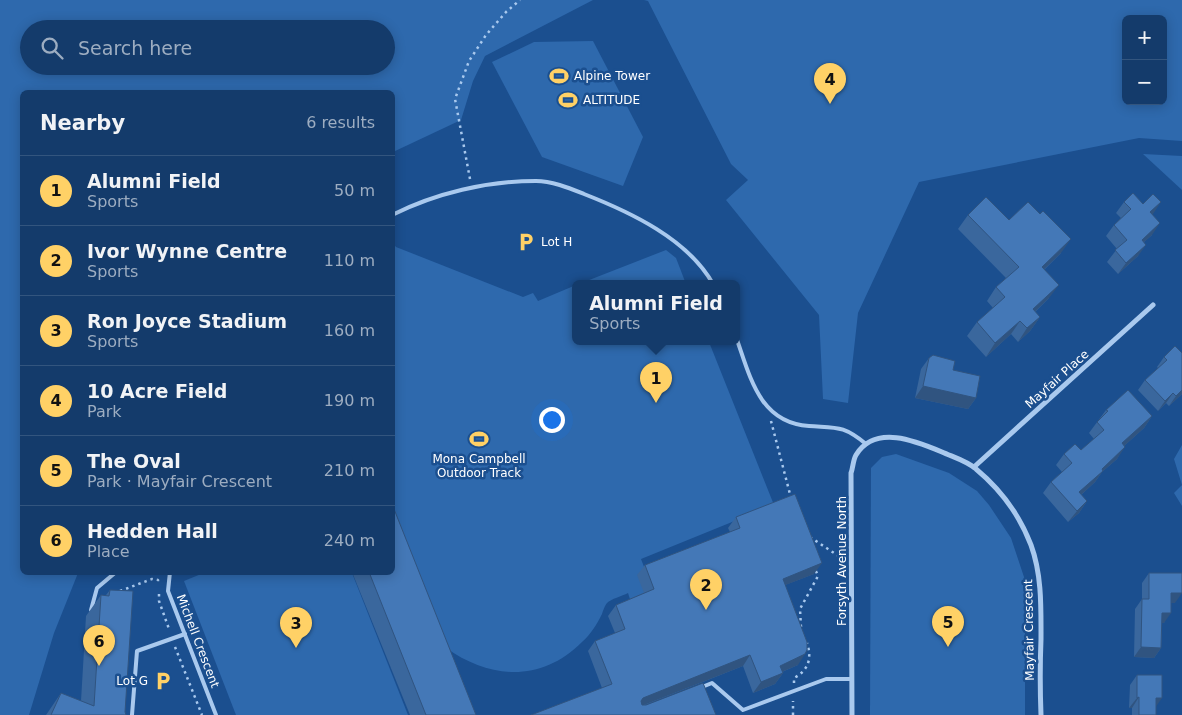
<!DOCTYPE html>
<meta charset="utf-8">
<style>
body{margin:0;font-family:"DejaVu Sans",sans-serif;background:#214673;color:#f1f3f6}
.controls{position:absolute;right:15px;top:15px;display:grid;overflow:hidden;border-radius:8px;box-shadow:0 2px 12px #0003}
.controls button{width:45px;height:45px;display:grid;place-items:center;padding:0;border:0;border-bottom:1px solid #33557e;background:#143b6b;color:#f1f3f6;font:25px sans-serif}
.you{position:absolute;left:551px;top:419px;width:18px;height:18px;margin:-12px;border:4px solid #fff;border-radius:50%;background:#1a73e8;box-shadow:0 0 0 8px #1a73e833}
.badge{display:grid;place-items:center;width:32px;height:32px;border-radius:50%;background:#ffd166;color:#111;font-size:16px;font-weight:700}
.pin{position:absolute;translate:-50% -41px;filter:drop-shadow(0 1px 2px #0008)}
.pin::after{content:'';position:absolute;top:26px;width:18px;height:15px;background:inherit;clip-path:polygon(0 0,100% 0,50% 100%)}
.popup{position:absolute;left:572px;top:280px;width:168px;height:65px;box-sizing:border-box;display:grid;place-content:center;border-radius:8px;background:#143b6b;filter:drop-shadow(0 1px 4px #0005);font-size:16px;white-space:nowrap;color:#9dadc1}
.popup b{font-size:19px;color:#f1f3f6}
.popup::after{content:'';position:absolute;left:50%;top:100%;margin-left:-10px;border:10px solid transparent;border-top-color:#143b6b}
.list{margin:0;padding:0;list-style:none}
h2{display:flex;justify-content:space-between;align-items:center;height:65px;margin:0;padding:0 20px;font-size:21px}
h2 small{font-size:16px;font-weight:400;color:#9dadc1}
.list li{display:grid;grid-template-columns:32px 1fr auto;gap:15px;align-items:center;box-sizing:border-box;height:70px;padding:0 20px;border-top:1px solid #33557e}
.list b{display:block;font-size:19px;white-space:nowrap}
.list p{margin:0;font-size:16px;white-space:nowrap;color:#9dadc1}
.list em{font-size:16px;font-style:normal;color:#9dadc1}
.icon{flex:none;width:28px;height:28px;fill:none;stroke:currentColor;stroke-width:2;stroke-linecap:round;stroke-linejoin:round}
.map{position:relative;flex:none;width:1182px;height:715px;overflow:hidden}
.search{position:absolute;background:#143b6b;box-shadow:0 2px 12px #0003;left:20px;top:20px;width:375px;height:55px;display:flex;align-items:center;gap:12px;box-sizing:border-box;padding:0 18px;border-radius:28px;color:#9dadc1;font-size:19px}
.panel{position:absolute;background:#143b6b;box-shadow:0 2px 12px #0003;left:20px;top:90px;width:375px;height:485px;border-radius:8px}
.map>svg:first-child{display:block}
.green{fill:#2e69ad;fill-rule:evenodd}
.lines{fill:none;stroke-linecap:round;stroke-linejoin:round}
.path{stroke:#a9c9ee;stroke-width:2.5;stroke-dasharray:2.5 4;stroke-linecap:butt}
.lane{stroke:#a9c9ee;stroke-width:4}
.street{stroke:#a9c9ee;stroke-width:5}
.wall{fill:#3a679d}
.shaded-wall{fill:#305480}
.building{fill:#4478b7;stroke:#305480}
.labels{text-anchor:middle;dominant-baseline:central;stroke-width:5;stroke-linejoin:round;paint-order:stroke}
.poi-label{font-size:12px;fill:#fff;stroke:#1b4f8f;text-anchor:start}
.street-label{font-size:12px;fill:#fff;stroke:#1b4f8f}
</style>
<div class="map">
<svg width="1182" height="715" viewBox="0 0 1182 715">
<rect width="100%" height="100%" fill="#1b4f8f"/>
<g class="green">
<path d="M 0,0 L 593,0 L 485,56 L 473,81 L 461,120 L 393,152 L 392,92 L 22,92 L 22,572 L 78,573 L 54,633 L 29,715 L 0,715 ZM 29,29 L 386,29 L 386,66 L 29,66 Z"/>
<path d="M 644,0 L 1182,0 L 1182,141 L 1139,138 L 919,182 L 858,313 L 848,403 L 823,399 L 819,315 L 726,200 L 748,180 L 731,164 L 648,1 ZM 1126,19 L 1163,19 L 1163,101 L 1126,101 Z"/>
<polygon points="593,41 643,137 623,186 542,157 492,62 534,42"/>
<polygon points="1143,154 1182,156 1182,190"/>
<path d="M 392,242 L 396,247 L 523,297 L 533,293 L 538,301 L 576,285 L 576,342 L 709,342 L 774,505 L 641,559 L 646,572 L 650,609 L 635,615 L 628,593 C 622,596 611,599 607,603 C 605,605 603,611 602,614 C 597,624 591,634 582,642 C 541,683 490,679 446,648 L 393,546 Z"/>
<polygon points="666,250 676,258 686,284 579,284"/>
<polygon points="1182,445 1182,506 1174,493 1182,485 1174,459"/>
<polygon points="896,454 949,473 977,491 989,505 1011,538 1025,580 1025,715 870,715 871,468 882,457"/>
<polygon points="206,572 352,573 408,715 236,715 184,581"/>
</g>
<g class="lines">
<g class="path">
<polyline points="470,179 455,99 469,61 486,35 506,12 520,0"/>
<polyline points="771,421 791,498"/>
<polyline points="810,537 843,559"/>
<polyline points="120,591 152,579 158,580 158,584"/>
<polyline points="159,594 159,601 169,629"/>
<polyline points="801,627 800,609 818,576 815,569"/>
<polyline points="175,647 202,715"/>
<path d="M 794,683 L 794,678 C 809,670 812,658 807,643"/>
<polyline points="793,715 793,701"/>
</g>
<g class="lane">
<path d="M 392,215 C 436,193 487,181 536,181 C 552,181 569,188 584,194 C 630,212 688,239 713,284"/>
<path d="M 736,337 C 750,376 759,423 809,426 C 837,428 843,425 866,444"/>
<polyline points="170,572 168,591 216,715"/>
<polyline points="91,610 97,588 116,572"/>
<polyline points="702,687 712,683 743,710 826,679 852,679"/>
<polyline points="132,715 137,651 185,634"/>
</g>
<g class="street">
<polyline points="974,467 1153,305"/>
<path d="M 852,715 L 851,473 C 853,468 853,460 856,455 C 875,424 916,441 942,452 C 953,457 967,461 976,469 C 1000,489 1020,516 1031,545 C 1042,575 1041,608 1041,639 C 1040,664 1040,690 1041,715"/>
</g>
</g>
<g class="wall">
<polygon points="1124,202 1152,214 1152,235 1144,242 1138,256 1118,274 1107,262 1117,249 1106,236 1114,225 1121,218 1116,213"/>
<polygon points="968,215 1009,220 1061,253 1044,270 1049,298 1035,312 1040,317 1030,331 1018,342 1011,334 986,357 967,336 977,322 993,308 987,301 996,287 1006,278 958,229"/>
<polygon points="1182,353 1182,394 1169,406 1166,403 1158,411 1138,390 1145,380 1158,368 1157,367 1164,357"/>
<polygon points="929,358 953,370 976,398 968,409 915,398 921,369"/>
<polygon points="1106,410 1152,416 1144,428 1124,446 1117,459 1102,472 1095,482 1081,495 1087,501 1079,513 1068,522 1043,493 1051,482 1062,472 1056,465 1064,454 1081,450 1094,439 1089,433"/>
<polygon points="736,517 814,574 785,585 798,665 782,672 783,673 775,684 753,693 743,666 645,705 531,715 602,688 588,651 595,641 615,633 608,616 616,605 644,593 637,575 645,565 730,532 728,528"/>
<polygon points="352,572 392,572 476,715 410,715"/>
<polygon points="1149,573 1175,603 1171,603 1164,623 1162,623 1161,648 1154,658 1134,657 1135,609 1142,599 1142,583"/>
<polygon points="110,590 125,712 126,715 46,715 61,693 81,701 86,616 101,595 106,595"/>
<polygon points="1137,675 1156,706 1156,715 1132,715 1132,708 1129,708 1130,685"/>
</g>
<g class="shaded-wall">
<polygon points="1161,202 1153,214 1142,223 1150,212"/>
<polygon points="1160,223 1152,235 1134,251 1142,240"/>
<polygon points="1071,239 1061,253 1032,281 1042,267"/>
<polygon points="1146,245 1138,256 1118,274 1126,263"/>
<polygon points="1059,285 1049,298 1023,323 1033,309"/>
<polygon points="1040,317 1030,331 1018,342 1027,328"/>
<polygon points="1020,321 1011,334 986,357 995,343"/>
<polygon points="923,386 976,398 968,409 915,398"/>
<polygon points="1182,390 1182,394 1169,406 1176,396"/>
<polygon points="1173,393 1166,403 1158,411 1165,401"/>
<polygon points="1152,416 1144,428 1114,455 1122,443"/>
<polygon points="1125,447 1117,459 1102,472 1095,482 1071,504 1079,492 1102,469"/>
<polygon points="1087,501 1079,513 1068,522 1077,511"/>
<polygon points="822,563 814,574 775,589 783,579"/>
<polygon points="1171,593 1182,593 1175,603 1164,603"/>
<polygon points="1162,613 1171,613 1164,623 1155,623"/>
<polygon points="1141,647 1161,648 1154,658 1134,657"/>
<polygon points="805,654 798,665 772,676 780,666"/>
<polygon points="750,655 743,666 636,708 643,698"/>
<polygon points="783,673 775,684 753,693 761,682"/>
<polygon points="1139,697 1132,708 1129,708 1137,698"/>
<polygon points="1156,698 1162,698 1155,708"/>
</g>
<g class="building">
<polygon points="1133,193 1143,204 1153,194 1161,202 1150,212 1160,223 1142,240 1146,245 1126,263 1115,250 1127,240 1114,225 1131,209 1124,202"/>
<polygon points="986,197 1009,220 1028,202 1040,214 1043,211 1071,239 1042,267 1059,285 1033,309 1040,317 1027,328 1020,321 995,343 977,322 1005,297 996,287 1019,267 968,215"/>
<polygon points="1175,346 1182,353 1182,390 1176,396 1173,393 1165,401 1145,380 1167,360 1164,357"/>
<polygon points="933,355 955,361 953,370 980,376 976,398 923,386 929,358"/>
<polygon points="1128,390 1152,416 1122,443 1125,447 1102,469 1103,471 1079,492 1087,501 1077,511 1051,482 1072,463 1064,454 1075,444 1081,450 1104,430 1097,422 1108,411 1106,410"/>
<polygon points="795,494 822,563 783,579 807,642 807,650 805,654 780,666 783,673 761,682 750,655 643,698 641,701 642,705 646,705 703,683 716,715 531,715 612,684 595,641 625,629 616,605 654,589 645,565 740,528 736,517"/>
<polygon points="392,504 476,715 426,715 369,572 392,572"/>
<polygon points="1149,573 1182,573 1182,593 1171,593 1171,613 1162,613 1161,648 1141,647 1142,599 1149,599"/>
<polygon points="110,590 133,591 125,712 126,715 51,715 61,693 94,706 101,595 109,596"/>
<polygon points="1137,675 1162,675 1162,698 1156,698 1156,715 1139,715 1139,697 1137,698"/>
</g>
<defs>
<g id="stadium-bare" transform="scale(1.5)"><path d="M0-5a6.5 5 0 1 0 0 10a6.5 5 0 1 0 0-10ZM-3.5-1.8h7v3.6h-7Z" fill="#ffd166" stroke="#1b4f8f" stroke-width="2.5" paint-order="stroke"/></g>
<g id="parking-bare" transform="scale(1.5)"><path d="M-3.5-5.5H1a3.5 3.5 0 0 1 0 7H-1V5.5H-3.5ZM-1-3.4V-.6H.8a1.4 1.4 0 0 0 0-2.8Z" fill="#ffd166" stroke="#1b4f8f" stroke-width="2.5" paint-order="stroke"/></g>
</defs>
<g fill-rule="evenodd">
<use href="#stadium-bare" x="559" y="76"/>
<use href="#stadium-bare" x="568" y="100"/>
<use href="#parking-bare" x="526" y="242"/>
<use href="#stadium-bare" x="479" y="439"/>
<use href="#parking-bare" x="163" y="681"/>
</g>
<g class="labels">
<g class="poi-label">
<text x="574" y="76">Alpine Tower</text>
<text x="583" y="100">ALTITUDE</text>
<text x="541" y="242">Lot H</text>
<text x="479" y="459" text-anchor="middle">Mona Campbell<tspan x="479" dy="14">Outdoor Track</tspan></text>
<text x="148" y="681" text-anchor="end">Lot G</text>
</g>
<g class="street-label">
<text transform="translate(1057 379) rotate(-42)">Mayfair Place</text>
<text transform="translate(842 561) rotate(-90)">Forsyth Avenue North</text>
<text transform="translate(1029 630) rotate(-91)">Mayfair Crescent</text>
<text transform="translate(198 641) rotate(69)">Michell Crescent</text>
</g>
</g>
</svg>
<div class="controls">
<button>+</button>
<button>−</button>
</div>
<div class="you"></div>
<div class="pin badge" style="left:656px;top:403px">1</div>
<div class="popup"><b>Alumni Field</b>Sports</div>
<div class="pin badge" style="left:706px;top:610px">2</div>
<div class="pin badge" style="left:296px;top:648px">3</div>
<div class="pin badge" style="left:830px;top:104px">4</div>
<div class="pin badge" style="left:948px;top:647px">5</div>
<div class="pin badge" style="left:99px;top:666px">6</div>
<div class="search"><svg class="icon" aria-label="search" viewBox="0 0 24 24"><circle cx="10" cy="10" r="6"/><path d="M15 15l6 6"/></svg>Search here</div>
<section class="panel">
<h2>Nearby<small>6 results</small></h2>
<ul class="list">
<li><span class="badge">1</span><div><b>Alumni Field</b><p>Sports</p></div><em>50 m</em></li>
<li><span class="badge">2</span><div><b>Ivor Wynne Centre</b><p>Sports</p></div><em>110 m</em></li>
<li><span class="badge">3</span><div><b>Ron Joyce Stadium</b><p>Sports</p></div><em>160 m</em></li>
<li><span class="badge">4</span><div><b>10 Acre Field</b><p>Park</p></div><em>190 m</em></li>
<li><span class="badge">5</span><div><b>The Oval</b><p>Park · Mayfair Crescent</p></div><em>210 m</em></li>
<li><span class="badge">6</span><div><b>Hedden Hall</b><p>Place</p></div><em>240 m</em></li>
</ul>
</section>
</div>
